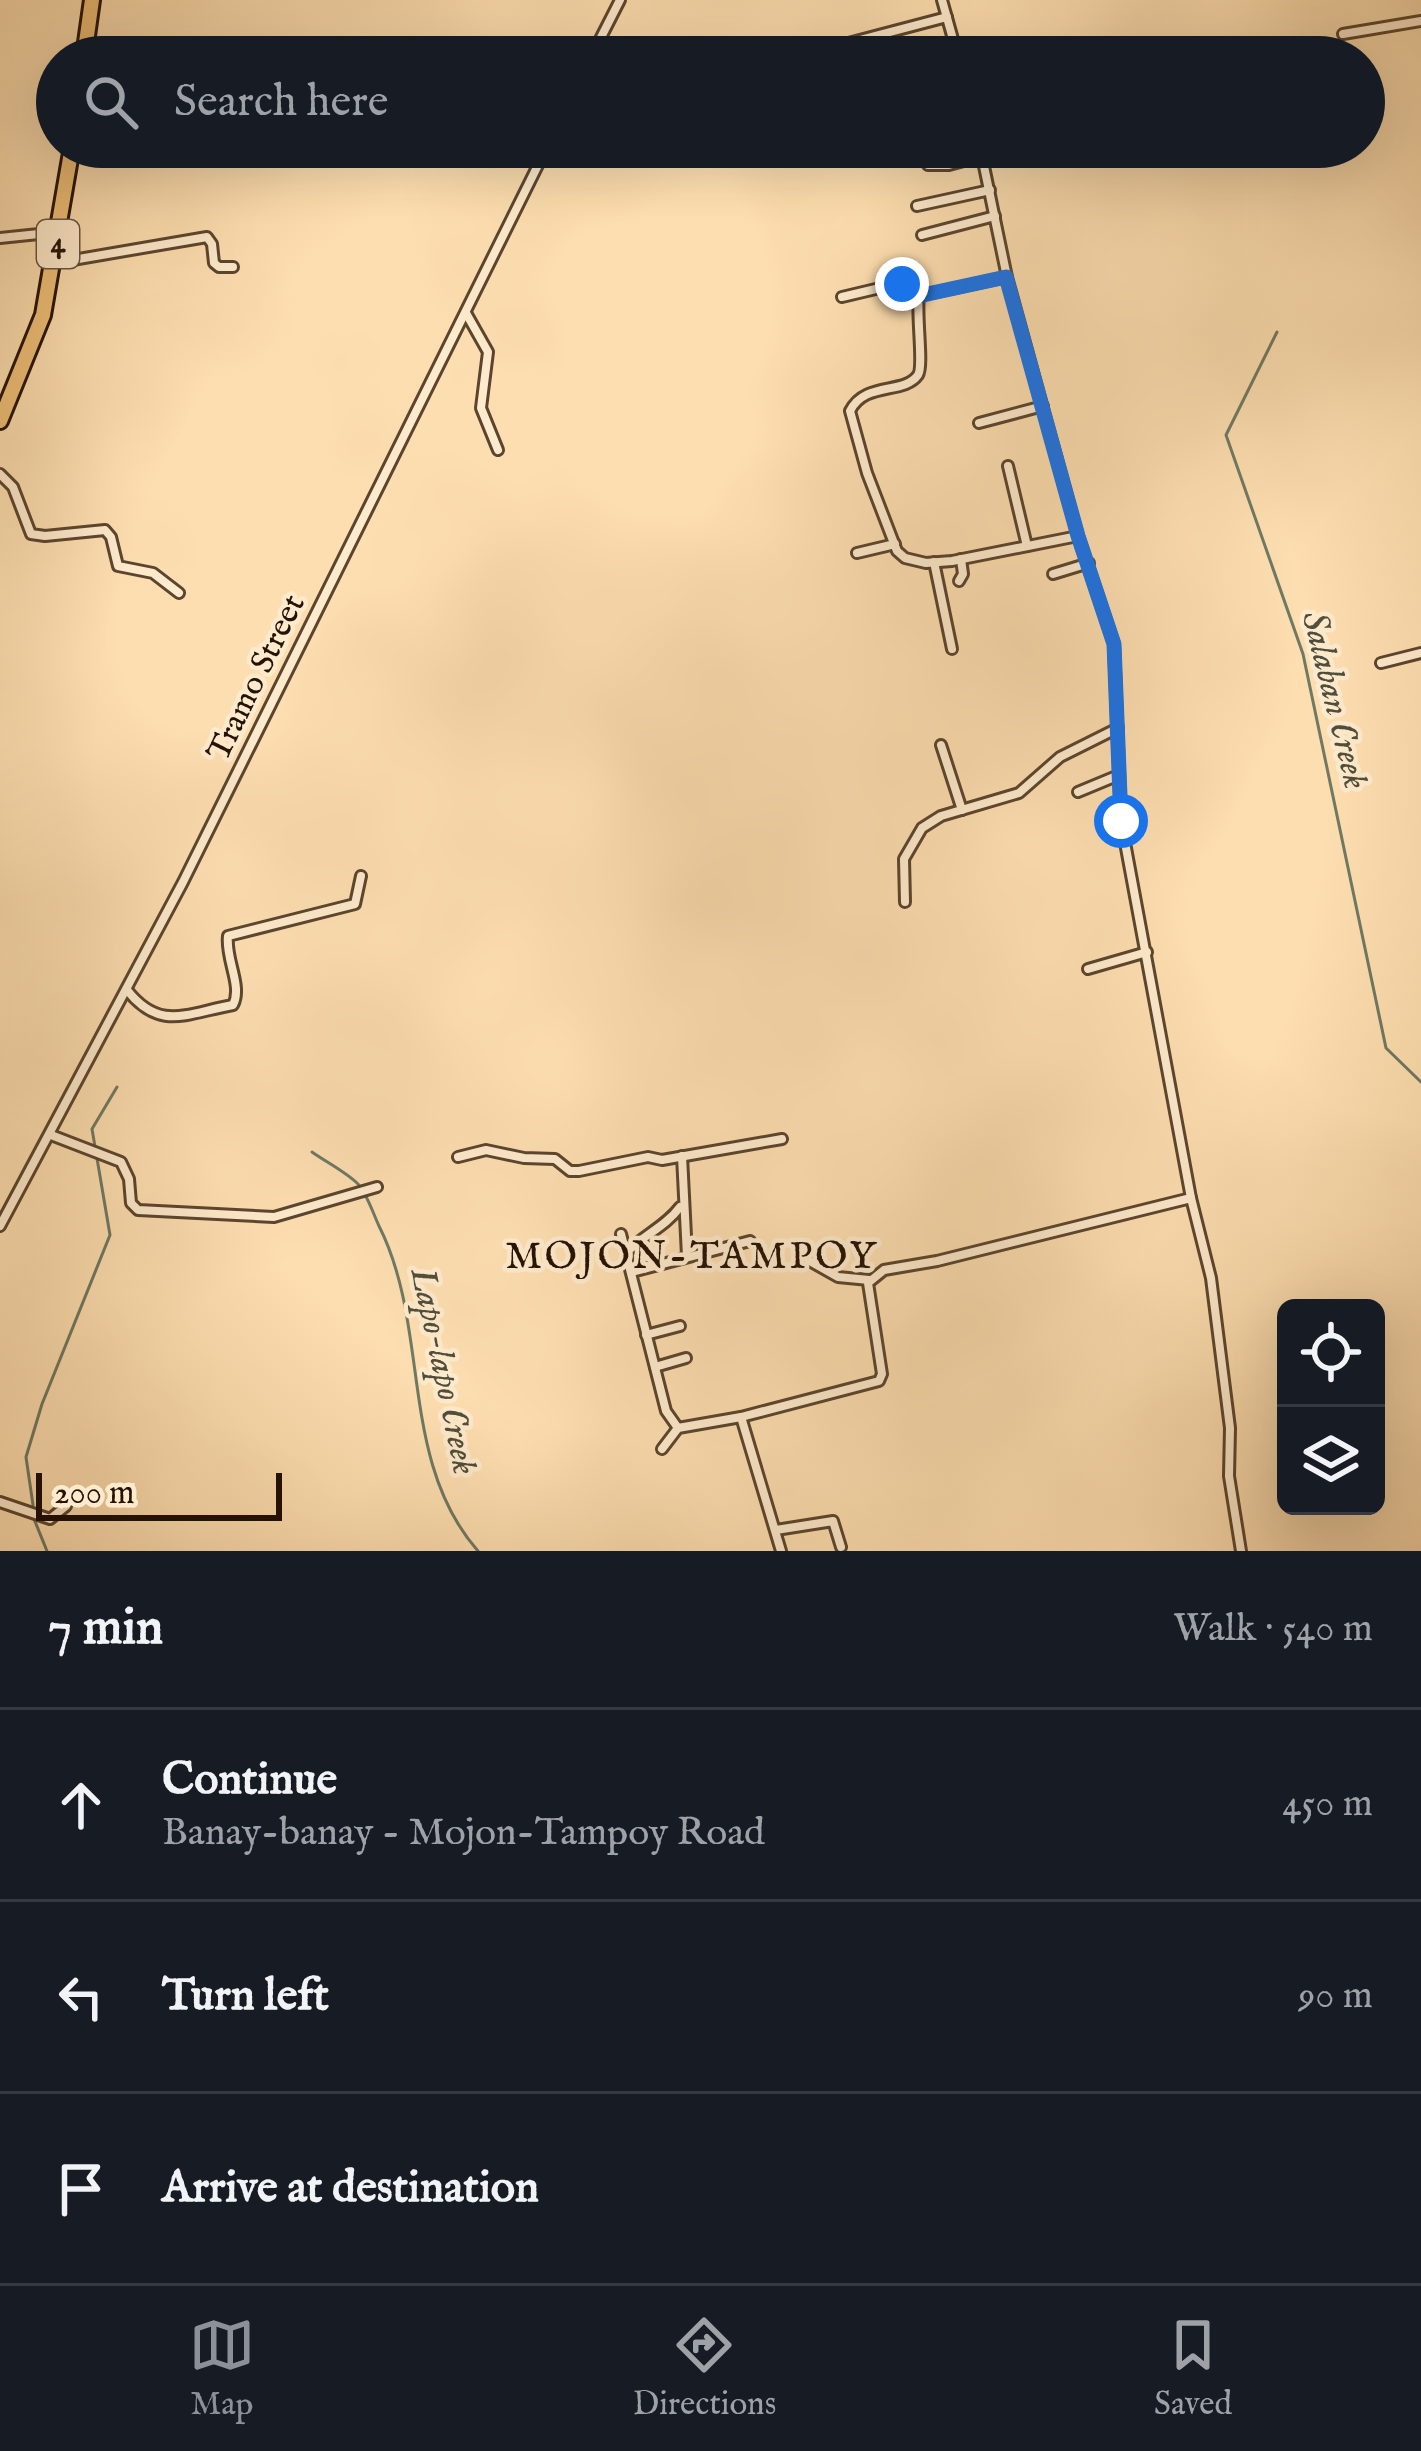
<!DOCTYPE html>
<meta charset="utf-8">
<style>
body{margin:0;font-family:"IM FELL English",serif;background:#20242c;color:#f1f3f6}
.controls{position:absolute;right:36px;bottom:36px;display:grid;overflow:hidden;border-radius:18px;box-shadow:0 12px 48px #0002}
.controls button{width:108px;height:108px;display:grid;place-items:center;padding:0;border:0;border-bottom:3px solid #363941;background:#171b24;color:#f1f3f6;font:60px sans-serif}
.scale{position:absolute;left:36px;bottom:30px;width:246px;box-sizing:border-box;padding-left:12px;border:6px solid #251202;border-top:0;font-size:33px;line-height:42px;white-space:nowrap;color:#251202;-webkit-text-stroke:9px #feeacc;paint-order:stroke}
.stop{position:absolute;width:36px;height:36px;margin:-27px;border:9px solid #1a73e8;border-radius:50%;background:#fff}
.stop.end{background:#1a73e8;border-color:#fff;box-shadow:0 3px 12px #0008}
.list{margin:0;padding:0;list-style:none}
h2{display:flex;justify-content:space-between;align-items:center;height:156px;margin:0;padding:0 48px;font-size:51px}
h2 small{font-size:39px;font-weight:400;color:#9ea1a6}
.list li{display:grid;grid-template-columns:78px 1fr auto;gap:36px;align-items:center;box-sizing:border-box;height:192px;padding:0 48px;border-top:3px solid #363941}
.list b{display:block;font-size:45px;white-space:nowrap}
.list p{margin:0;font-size:39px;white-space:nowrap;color:#9ea1a6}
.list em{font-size:39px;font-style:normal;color:#9ea1a6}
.icon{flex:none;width:66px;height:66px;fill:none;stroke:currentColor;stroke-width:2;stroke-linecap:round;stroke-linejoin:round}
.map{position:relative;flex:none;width:1421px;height:1551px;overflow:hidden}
.search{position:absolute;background:#171b24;box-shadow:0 12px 48px #0002;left:36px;right:36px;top:36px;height:132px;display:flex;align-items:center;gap:30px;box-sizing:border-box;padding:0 42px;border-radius:66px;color:#9ea1a6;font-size:45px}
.sheet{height:732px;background:#171b24}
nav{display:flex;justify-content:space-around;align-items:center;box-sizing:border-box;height:168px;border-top:3px solid #363941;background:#171b24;font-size:33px;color:#9ea1a6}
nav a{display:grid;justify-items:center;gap:6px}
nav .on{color:#8c9099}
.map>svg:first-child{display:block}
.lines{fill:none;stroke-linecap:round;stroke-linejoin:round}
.stream{stroke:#6f7964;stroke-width:3}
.minor-casing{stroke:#5b452e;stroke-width:14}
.trunk-casing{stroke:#251202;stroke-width:20}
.minor{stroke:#feeacc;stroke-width:8}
.trunk{stroke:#eebf78;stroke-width:14}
.route{stroke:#1a73e8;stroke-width:15}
.labels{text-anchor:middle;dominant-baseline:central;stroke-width:9;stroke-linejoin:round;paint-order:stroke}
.shield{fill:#feeacc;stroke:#66533f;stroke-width:3}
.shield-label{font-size:30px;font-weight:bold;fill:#251202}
.street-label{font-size:33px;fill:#251202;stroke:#feeacc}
.water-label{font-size:36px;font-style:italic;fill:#504e3b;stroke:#feeacc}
.quarter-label{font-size:39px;letter-spacing:3px;fill:#251202;stroke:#feeacc}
</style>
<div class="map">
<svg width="1421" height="1551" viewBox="0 0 1421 1551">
<rect width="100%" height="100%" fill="#fddeb0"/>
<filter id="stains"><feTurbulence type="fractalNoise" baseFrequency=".00167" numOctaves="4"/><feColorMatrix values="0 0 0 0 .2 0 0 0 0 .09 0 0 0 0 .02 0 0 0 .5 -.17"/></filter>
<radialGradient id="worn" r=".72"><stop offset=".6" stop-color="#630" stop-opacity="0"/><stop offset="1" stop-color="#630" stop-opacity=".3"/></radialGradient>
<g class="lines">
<g class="stream">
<polyline points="1277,332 1226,435 1303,654 1386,1048 1421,1082"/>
<path d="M 312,1152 C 326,1162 346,1172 358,1184 C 367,1194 373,1213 379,1226 C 431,1329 398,1460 478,1551"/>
<polyline points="33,1505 26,1457 42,1404 110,1235 92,1129 117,1087"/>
<polyline points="34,1519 47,1551"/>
</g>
<g class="minor-casing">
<g id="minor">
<polyline points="942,0 958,57"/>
<polyline points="1343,34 1421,21"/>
<polyline points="591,57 620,0"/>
<polyline points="795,57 947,17"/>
<polyline points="980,147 1007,277 1078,536 1114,644 1121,821 1191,1198 1211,1278 1230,1428 1229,1476 1241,1551"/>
<polyline points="928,165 949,165 982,156"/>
<polyline points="917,206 990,190"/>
<polyline points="922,235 995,216"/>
<polyline points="0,238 58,232"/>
<polyline points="55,263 207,237 212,244 214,263 219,267 233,267"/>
<path d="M 919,296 C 916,315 924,366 918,375 C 904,395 865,381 850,411 L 867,473 L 897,551 L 905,558 L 926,563 L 952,561 L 1078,536"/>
<polyline points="842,297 901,283 909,298 1007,277"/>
<polyline points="466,313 488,352 481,408 498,450"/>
<polyline points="979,423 1043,406"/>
<polyline points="1008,466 1027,546"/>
<polyline points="0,474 13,487 31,534 45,536 105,530 111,537 118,566 153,573 179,593"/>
<polyline points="857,553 895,544"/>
<polyline points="934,562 952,649"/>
<polyline points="1053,574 1089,563"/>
<polyline points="959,581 963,574 961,559"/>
<polyline points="1381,663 1421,653"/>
<polyline points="941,745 962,810"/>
<polyline points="1078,792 1119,775"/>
<polyline points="905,902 904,859 922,828 941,816 1019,793 1060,757 1118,728"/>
<polyline points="1088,969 1147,952"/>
<path d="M 127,990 C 160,1032 187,1013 233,1005 C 243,986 225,959 228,936 L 355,904 L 361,876"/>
<polyline points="51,1135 121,1162 129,1179 131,1203 138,1210 274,1217 377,1187"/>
<polyline points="682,1156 687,1256"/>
<polyline points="458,1157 486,1150 524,1158 555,1159 570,1171 579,1171 648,1157 662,1160 782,1139"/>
<polyline points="0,1226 183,882 547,147"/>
<polyline points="621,1234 666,1411 678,1428"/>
<path d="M 627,1252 C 644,1235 666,1226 680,1207"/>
<polyline points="808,1260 838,1277 869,1280"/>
<polyline points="632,1272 750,1241"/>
<polyline points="646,1335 680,1326"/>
<polyline points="655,1367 686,1358"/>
<polyline points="741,1417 781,1551"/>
<polyline points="662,1449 678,1428 741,1417 879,1381 882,1374 868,1283 884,1270 937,1261 1191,1198"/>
<polyline points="0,1502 50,1519 66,1506"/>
<polyline points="776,1530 833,1521 841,1547"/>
</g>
</g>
<g class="trunk-casing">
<g id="trunk">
<polyline points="84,57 92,0"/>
<polyline points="0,421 43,315 72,147"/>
</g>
</g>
<use href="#minor" class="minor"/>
<use href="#trunk" class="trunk"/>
</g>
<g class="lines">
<polyline class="route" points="902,284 909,298 1006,277 1078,536 1114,644 1121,821"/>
</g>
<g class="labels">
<rect class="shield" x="37" y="220" width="42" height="48" rx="9"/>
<g class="shield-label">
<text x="58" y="244">4</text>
</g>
<g class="street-label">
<text transform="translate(257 678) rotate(-64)">Tramo Street</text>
</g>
<g class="water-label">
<text transform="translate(1334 700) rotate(76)">Salaban Creek</text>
<text transform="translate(443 1371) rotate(78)">Lapo-lapo Creek</text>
</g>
<g class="quarter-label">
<text x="692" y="1257">MOJON-TAMPOY</text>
</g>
</g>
<rect width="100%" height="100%" filter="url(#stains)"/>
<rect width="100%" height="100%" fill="url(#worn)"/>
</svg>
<div class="controls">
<button><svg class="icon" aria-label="locate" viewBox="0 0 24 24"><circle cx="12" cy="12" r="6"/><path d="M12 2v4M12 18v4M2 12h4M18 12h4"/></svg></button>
<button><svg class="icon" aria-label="layers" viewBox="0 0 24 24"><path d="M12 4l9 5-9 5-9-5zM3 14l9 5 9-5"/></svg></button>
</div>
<div class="scale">200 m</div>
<div class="stop" style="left:1121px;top:821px"></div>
<div class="stop end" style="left:902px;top:284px"></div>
<div class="search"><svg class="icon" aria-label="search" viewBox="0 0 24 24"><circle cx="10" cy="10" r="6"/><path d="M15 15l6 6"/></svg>Search here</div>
</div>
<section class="sheet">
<h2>7 min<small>Walk · 540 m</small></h2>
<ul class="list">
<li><svg class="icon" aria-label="ahead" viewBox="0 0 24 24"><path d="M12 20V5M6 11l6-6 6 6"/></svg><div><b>Continue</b><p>Banay-banay - Mojon-Tampoy Road</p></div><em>450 m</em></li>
<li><svg class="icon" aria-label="left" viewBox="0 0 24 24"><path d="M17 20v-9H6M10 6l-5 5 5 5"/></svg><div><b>Turn left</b></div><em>90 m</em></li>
<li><svg class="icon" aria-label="arrive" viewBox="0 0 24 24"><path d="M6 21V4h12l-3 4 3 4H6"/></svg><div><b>Arrive at destination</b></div></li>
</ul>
</section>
<nav>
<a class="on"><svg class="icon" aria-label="map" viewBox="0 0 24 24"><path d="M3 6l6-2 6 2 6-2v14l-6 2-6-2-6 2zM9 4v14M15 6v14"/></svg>Map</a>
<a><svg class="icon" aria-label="directions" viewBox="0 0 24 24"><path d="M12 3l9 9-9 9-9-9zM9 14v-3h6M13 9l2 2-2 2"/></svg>Directions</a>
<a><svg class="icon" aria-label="saved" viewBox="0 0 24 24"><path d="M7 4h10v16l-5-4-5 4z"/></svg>Saved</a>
</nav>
